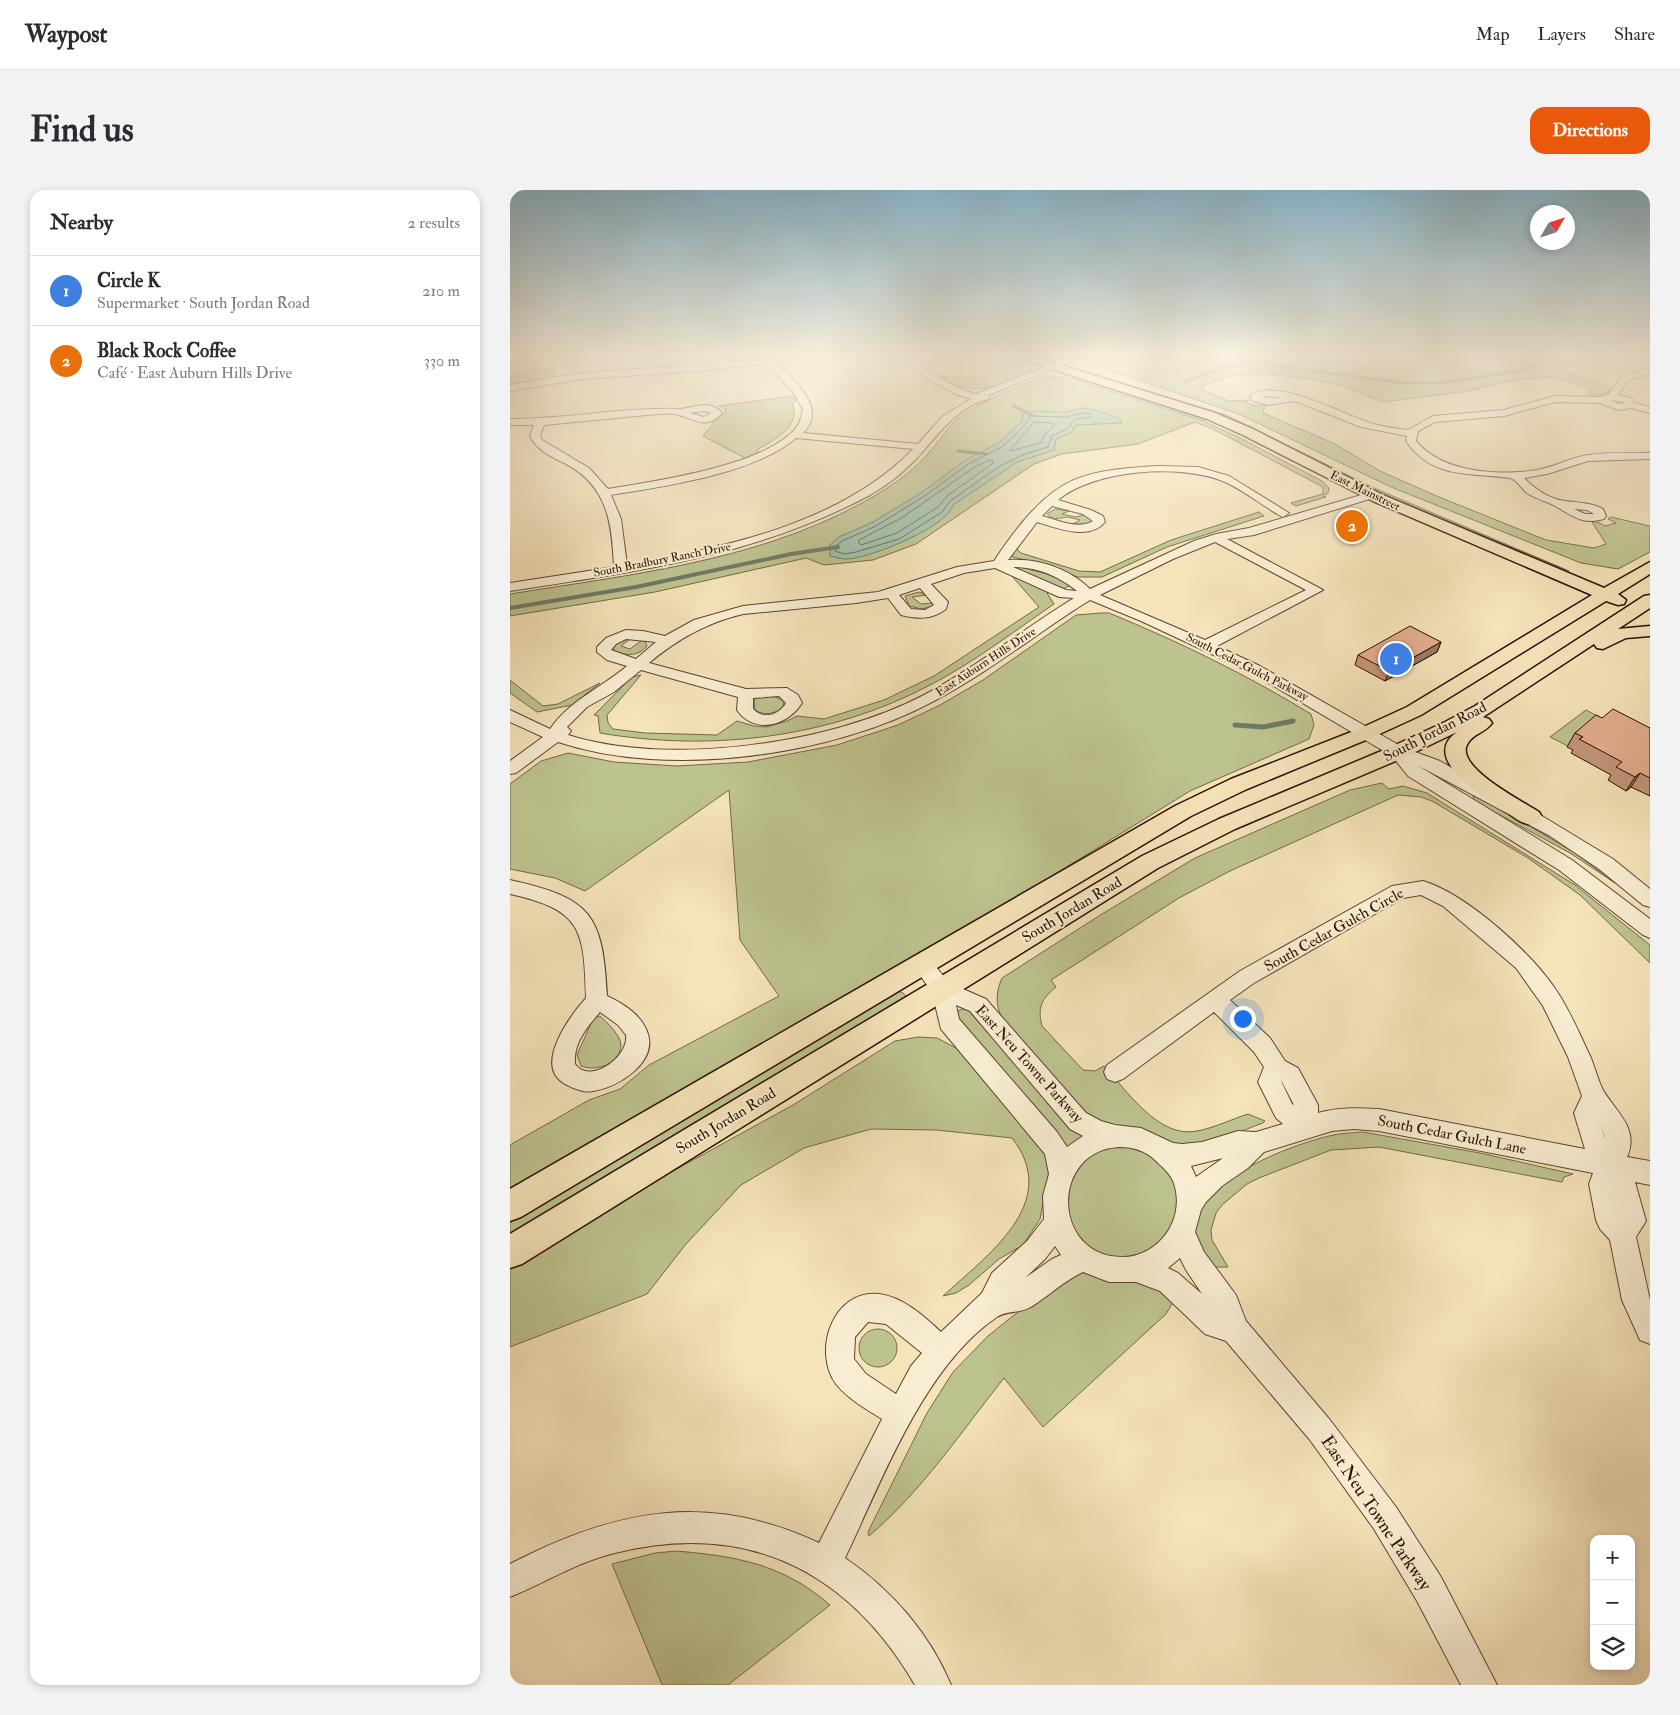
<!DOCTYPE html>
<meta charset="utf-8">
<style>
body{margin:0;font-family:"IM FELL Double Pica",serif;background:#f2f2f3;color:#2b2b33}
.controls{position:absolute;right:15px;bottom:15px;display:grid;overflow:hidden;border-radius:10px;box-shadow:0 2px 8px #0003}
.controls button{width:45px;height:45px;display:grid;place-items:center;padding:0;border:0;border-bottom:1px solid #e1e1e2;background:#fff;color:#2b2b33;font:25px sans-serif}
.compass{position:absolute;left:1020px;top:15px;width:45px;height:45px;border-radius:50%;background:#fff;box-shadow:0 2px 8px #0003;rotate:51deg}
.you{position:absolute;left:732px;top:828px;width:18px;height:18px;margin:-12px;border:4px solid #fff;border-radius:50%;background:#1a73e8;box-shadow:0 0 0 8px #1a73e833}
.badge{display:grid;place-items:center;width:32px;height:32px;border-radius:50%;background:#ea580c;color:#fff;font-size:16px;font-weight:700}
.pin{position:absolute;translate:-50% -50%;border:2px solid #fff;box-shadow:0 1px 5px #0006}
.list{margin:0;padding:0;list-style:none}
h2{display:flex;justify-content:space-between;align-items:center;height:65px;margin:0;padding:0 20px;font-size:21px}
h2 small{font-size:16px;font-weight:400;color:#7c7c81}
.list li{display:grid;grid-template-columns:32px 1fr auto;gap:15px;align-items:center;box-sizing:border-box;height:70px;padding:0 20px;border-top:1px solid #e1e1e2}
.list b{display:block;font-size:19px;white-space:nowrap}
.list p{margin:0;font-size:16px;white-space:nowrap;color:#7c7c81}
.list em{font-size:16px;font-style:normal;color:#7c7c81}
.icon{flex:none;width:28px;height:28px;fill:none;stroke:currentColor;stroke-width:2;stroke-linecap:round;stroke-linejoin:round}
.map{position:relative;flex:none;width:1140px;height:1495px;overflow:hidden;border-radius:15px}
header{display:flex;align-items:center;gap:30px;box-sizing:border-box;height:70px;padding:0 25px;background:#fff;border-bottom:1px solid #e1e1e2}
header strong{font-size:24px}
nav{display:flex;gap:28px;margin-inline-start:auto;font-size:18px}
.intro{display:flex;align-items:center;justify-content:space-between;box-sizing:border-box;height:120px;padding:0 30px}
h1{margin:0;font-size:35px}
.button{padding:12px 22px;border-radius:15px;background:#ea580c;color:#fff;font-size:18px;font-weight:700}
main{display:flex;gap:30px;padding:0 30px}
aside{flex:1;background:#fff;border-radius:15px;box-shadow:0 2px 8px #0003}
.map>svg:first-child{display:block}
.green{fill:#bdc38f;stroke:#746848}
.water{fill:#9dbfaa;stroke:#707866}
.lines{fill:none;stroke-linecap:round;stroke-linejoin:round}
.shore{stroke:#646655;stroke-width:1}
.stream-far2{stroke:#707866;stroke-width:3}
.stream-far1{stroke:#707866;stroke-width:4}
.stream{stroke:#707866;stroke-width:5}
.minor-casing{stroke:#5e432e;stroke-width:2}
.major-casing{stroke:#2c0e00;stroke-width:3}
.minor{fill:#f8edd2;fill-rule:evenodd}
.major{fill:#f5e3ba;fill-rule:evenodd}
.wall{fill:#c29579;stroke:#2c0e00}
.shaded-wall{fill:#9e7963;stroke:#2c0e00}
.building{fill:#e2ad8d;stroke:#2c0e00}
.labels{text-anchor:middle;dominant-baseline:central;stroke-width:4;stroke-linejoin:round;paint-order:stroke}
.far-street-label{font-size:12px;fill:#2c0e00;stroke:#f8edd2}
.street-label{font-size:15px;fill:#2c0e00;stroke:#f8edd2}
.near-street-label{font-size:18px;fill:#2c0e00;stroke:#f8edd2}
</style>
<header>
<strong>Waypost</strong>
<nav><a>Map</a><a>Layers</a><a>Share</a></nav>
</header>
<div class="intro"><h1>Find us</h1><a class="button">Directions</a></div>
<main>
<aside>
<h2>Nearby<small>2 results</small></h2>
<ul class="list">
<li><span class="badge" style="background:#3f7fe0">1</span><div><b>Circle K</b><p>Supermarket · South Jordan Road</p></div><em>210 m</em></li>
<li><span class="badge" style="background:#e8710a">2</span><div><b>Black Rock Coffee</b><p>Café · East Auburn Hills Drive</p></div><em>330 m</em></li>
</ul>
</aside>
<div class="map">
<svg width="1140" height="1495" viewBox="0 0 1140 1495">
<rect width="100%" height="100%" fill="#f5e3ba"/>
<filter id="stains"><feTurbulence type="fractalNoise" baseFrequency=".004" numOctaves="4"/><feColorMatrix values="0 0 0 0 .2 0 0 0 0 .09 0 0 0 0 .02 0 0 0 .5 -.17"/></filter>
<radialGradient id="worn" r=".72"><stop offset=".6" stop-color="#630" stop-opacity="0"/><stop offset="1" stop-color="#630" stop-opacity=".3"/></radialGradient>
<g class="green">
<path d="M 473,166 L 489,166 L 518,175 L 522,181 C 492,199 458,207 428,186 L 475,187 L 481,169 Z"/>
<polygon points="588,166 1098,166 1063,175 1053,181 1101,199 1097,204 1082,205 1077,198 1044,186 1000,191 958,201 873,212 830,195 795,188 753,184 724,185 694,195 692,200 719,211 739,210 734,212 746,216 755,215 753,223 825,254 870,281 929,307 1036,350 1084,358 1096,354 1082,332 1088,332 1095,336 1106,333 1098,329 1101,327 1140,336 1140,362 1108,379 1071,373 881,297 731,225 585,175 589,173 583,169"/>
<polygon points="28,179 41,179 46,183 39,188 0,195 0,187"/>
<polygon points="575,182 716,225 864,298 1059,381 856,298 708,225"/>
<path d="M 542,186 L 563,189 L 691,230 L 730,248 L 812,291 L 819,298 L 818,303 L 813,306 L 816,307 L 786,316 L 781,313 L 813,304 L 813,297 L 703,239 L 685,232 L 628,254 L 552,264 L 524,274 L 406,354 L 363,370 L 314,375 L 296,368 L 145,402 L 0,426 L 0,404 C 118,385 243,372 350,314 C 374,301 398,286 417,265 C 427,254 435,241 446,230 C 464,214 517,191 542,186 Z"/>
<path d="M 283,206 L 287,210 L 282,213 C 292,235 265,250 248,259 L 247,264 L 235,268 L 193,246 L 203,234 L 202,231 L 216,223 L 215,219 L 209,216 Z"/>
<polygon points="545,319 559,321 552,324 565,327 574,325 581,327 582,331 578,334 563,334 570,330 558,327 544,329 537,324"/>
<polygon points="749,322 754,326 657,357 592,387 567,387 541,375 502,367 506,358 511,363 569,381 590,382 661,350"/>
<polygon points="506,376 541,385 561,395 553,399 502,379"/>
<path d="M 501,385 L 539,401 L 537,403 L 544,414 C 503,442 463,473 420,495 C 320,548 201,562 90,543 L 88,526 L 84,525 L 122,487 L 131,485 L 97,525 L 98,533 L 103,539 L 135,543 L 207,545 L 227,531 L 244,536 L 256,537 L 277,531 L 287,526 L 314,529 L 374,510 L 424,486 L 529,417 Z"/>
<polygon points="409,402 417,405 402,407 411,414 424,413 423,416 412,419 399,416 395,406"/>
<path d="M 591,423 L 599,423 C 670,452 737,485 801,524 L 804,535 L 799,549 L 680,601 L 532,692 L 0,1001 L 0,955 L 79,910 L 110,899 L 139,875 L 269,806 L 230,750 L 219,600 L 75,701 L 45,688 L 0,679 L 0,594 L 31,571 L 58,563 L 104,572 L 167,576 L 238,572 L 327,555 L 388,535 L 430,515 L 473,490 L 566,425 Z"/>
<path d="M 118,449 L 120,449 L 111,456 L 120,459 L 132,450 L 135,451 L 137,456 C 128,467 117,465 105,462 L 103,458 L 108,452 Z"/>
<polygon points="0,490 33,516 48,514 90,493 62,515 27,522 0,503"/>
<path d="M 263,506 L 274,511 L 273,517 C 265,524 254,526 245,520 L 244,508 Z"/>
<polygon points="1076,520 1095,530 1058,556 1040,547"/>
<path d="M 872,593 L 879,599 L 893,596 L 917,603 L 1065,695 L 1140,755 L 1140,773 L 1070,705 L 1018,668 L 922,611 L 911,607 L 888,605 L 720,681 L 669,708 L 541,790 L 546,797 C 532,808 527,818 532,836 L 573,880 L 585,881 L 594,876 C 617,901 649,949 687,941 C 704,938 722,929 738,924 L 755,931 L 753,933 C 733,940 705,953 684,955 C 656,957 597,938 575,922 L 492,828 C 485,814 486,802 492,788 L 592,724 L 685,668 L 840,600 Z"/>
<polygon points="963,606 969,606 1065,663 1105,693 1060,663 964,611"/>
<polygon points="388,801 393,803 398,808 0,1045 0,1032"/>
<polygon points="452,819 458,820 557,932 575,946 557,962 446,827 448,821"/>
<path d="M 90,826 C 97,832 111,846 111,855 C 110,874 86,882 71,876 L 67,865 L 83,829 Z"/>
<path d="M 408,847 L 427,848 L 448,859 L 536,964 L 539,983 L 530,1029 L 513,1055 L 489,1069 L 459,1095 L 446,1103 L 433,1106 C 476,1066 553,1013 502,948 L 426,940 L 361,939 L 294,958 L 231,995 L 176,1054 L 137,1104 L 0,1157 L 0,1076 L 74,1030 L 283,915 L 385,851 Z"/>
<path d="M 853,942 L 970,963 L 1063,984 L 1054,987 L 1052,992 L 869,957 L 821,960 L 749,988 L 737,994 L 712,1015 L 706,1023 L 701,1040 L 702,1050 L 718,1077 L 700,1077 C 693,1063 682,1047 686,1031 C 694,988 781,955 819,946 C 830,943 842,943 853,942 Z"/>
<polygon points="622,955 656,974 671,1009 656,1052 624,1069 599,1068 576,1057 555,1026 558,987 584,960"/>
<path d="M 574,1082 L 641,1094 L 665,1109 L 656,1124 L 533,1237 L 494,1188 C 452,1241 411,1302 359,1346 L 358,1342 L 417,1223 L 443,1182 L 478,1146 L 553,1086 Z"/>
<circle cx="368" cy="1158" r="19"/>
<path d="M 166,1361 C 226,1366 273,1374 320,1415 L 218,1495 L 152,1495 L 102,1374 L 145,1363 Z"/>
</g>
<path class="water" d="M 572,218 L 585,220 L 609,228 L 612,233 L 566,235 L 561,243 L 546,249 L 544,260 L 507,272 L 443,315 C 439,336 357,370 335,369 C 331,369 325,367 320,366 L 320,355 L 329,347 L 363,332 L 411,303 L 457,269 L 489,253 L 512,231 L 512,224 L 518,221 L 556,222 Z"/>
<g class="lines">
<g class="shore">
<polygon points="573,223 580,224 582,227 565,229 557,239 542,246 538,257 515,264 490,276 440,311 432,322 389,349 346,362 335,364 325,361 325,357 332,351 366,336 413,307 460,273 492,257 515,235 519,226 556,227"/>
<polygon points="524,232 542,233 544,236 536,243 531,253 500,261"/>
<polygon points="480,270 483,271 482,274 437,306 428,317 387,343 351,355 349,353 349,350 393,327 463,278"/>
</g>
<g class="stream-far2">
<polyline points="675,192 717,176 745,173 894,193 931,193 1010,181 1047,166"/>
<polyline points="503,216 522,225"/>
<polyline points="448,261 476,264"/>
</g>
<polyline class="stream-far1" points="0,418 126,397 281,364 328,357"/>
<polyline class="stream" points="725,535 753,537 783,531"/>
<g class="minor-casing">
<g id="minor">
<path d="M 266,166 L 289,166 L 264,171 C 282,188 319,218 293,243 L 408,254 L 433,226 L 461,209 L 445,204 L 397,177 L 354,166 C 377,166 397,169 418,180 C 434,189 448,200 466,204 L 562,166 L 574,166 L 479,205 L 479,209 C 451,215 433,238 415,259 C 400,277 381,293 360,305 C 244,367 128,381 0,401 L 0,393 L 104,377 C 102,334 98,296 56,274 C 42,267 27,261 20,246 L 24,235 L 0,235 L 0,229 C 57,229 112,217 169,219 C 177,219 186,215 195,215 C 202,215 208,218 212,223 C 196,242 182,227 164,224 C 158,223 152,224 147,224 L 34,235 L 30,246 L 32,250 L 79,278 L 98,299 C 145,291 255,276 286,238 C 290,234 291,225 293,220 L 284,203 L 256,173 L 202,180 L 72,189 L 0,201 L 0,195 L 72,183 L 202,174 ZM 195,221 L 201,223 L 194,227 L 180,223 ZM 286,248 L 403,259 C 332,333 214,358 117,375 L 111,329 L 101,305 C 156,296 244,284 286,248 Z"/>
<path d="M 1140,178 L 1140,184 L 1118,190 L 1108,205 L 1121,208 L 1125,213 L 1140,217 L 1140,223 L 1122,218 L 1108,220 L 1090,213 L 1045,212 L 994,226 L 925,232 L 908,241 L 906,251 C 932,283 989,286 1027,280 C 1045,277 1061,267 1079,265 C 1099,262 1120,263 1140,263 L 1140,269 L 1078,271 L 1037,284 L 1014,288 C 1025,299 1039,309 1055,311 C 1068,313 1080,312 1093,319 L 1096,326 L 1094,329 C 1072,335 1063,326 1045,316 C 1036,311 1026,309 1017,303 C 1012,299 1006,289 1000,288 C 960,282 923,290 896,251 L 897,246 L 851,237 L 785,211 L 758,215 L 743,211 L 740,206 C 763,186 835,225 860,233 C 872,237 885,238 898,240 L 923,226 L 994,220 L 1045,206 L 1091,207 L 1099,204 L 1112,186 ZM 755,206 L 768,207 L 770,208 L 751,207 ZM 1100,210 L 1115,212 L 1115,213 L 1109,214 ZM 1064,319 L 1077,320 L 1084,324 L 1075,324 Z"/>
<path d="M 647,276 L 688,277 L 719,286 L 779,323 L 773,327 L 769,325 C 750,314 731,298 710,290 C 667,274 584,280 548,310 L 581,320 L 593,326 L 595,332 C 579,351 546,338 527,332 L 498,370 C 527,368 559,378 580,399 L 684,351 L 706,344 L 739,338 L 858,303 L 866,303 L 866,307 L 744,345 L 717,349 L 813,400 L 707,456 L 750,476 L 894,558 L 930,571 L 1006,615 L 1027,623 L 1103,669 L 1140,699 L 1140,717 L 1133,715 L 1089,679 L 1040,646 L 907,575 L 1062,670 L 1140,729 L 1140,748 L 1133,745 L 1049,680 L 898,586 L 882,566 L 740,482 L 631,431 L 580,410 C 527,443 479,482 424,511 C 322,566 159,589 48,552 L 6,583 L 0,584 L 0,571 L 33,547 L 0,532 L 0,520 L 40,539 C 60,510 91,498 117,476 L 97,470 L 87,462 L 87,457 L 96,448 L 116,440 L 133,441 L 155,446 L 184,430 L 233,416 L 368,402 L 447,377 L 484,371 C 504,341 531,304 564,290 C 590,279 620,278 647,276 ZM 542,316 L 573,324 L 583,331 C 568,340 548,330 532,326 ZM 705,352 L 796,400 L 695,450 L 590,405 L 663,369 ZM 503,377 C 527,377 548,386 567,401 L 556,400 ZM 485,378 L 549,407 L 564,408 C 513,439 467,477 414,505 C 321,554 159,577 58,545 L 61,541 L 57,537 L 77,517 L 104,502 L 131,480 L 228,507 L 227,520 C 244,545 278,536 292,513 L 288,505 L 277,498 L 236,499 L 139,473 C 168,449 196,433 233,424 L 346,413 L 378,408 L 391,425 C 407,429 422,430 436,419 L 438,412 L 421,394 L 454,383 ZM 410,398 L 424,415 L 415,420 L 401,419 L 389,405 ZM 116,449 L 146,452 L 126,469 L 101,460 L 106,454 ZM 269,506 L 276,513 C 269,525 254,530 243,519 L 243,508 Z"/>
<path d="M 0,690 C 81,708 93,724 97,806 C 114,814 132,825 138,844 C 147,873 107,898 83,901 C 75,903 65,899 57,895 C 21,878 60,826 76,808 C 74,739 72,720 0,704 ZM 90,822 L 108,835 L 116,845 C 119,867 80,895 65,874 C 63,854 77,837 90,822 Z"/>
<path d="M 913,691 C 957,704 1024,765 1048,803 C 1061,823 1071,847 1081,868 C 1085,878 1088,890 1093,900 C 1105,921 1130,938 1117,967 L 1140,971 L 1140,995 L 1125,992 L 1136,1031 L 1126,1047 L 1140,1110 L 1140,1154 L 1130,1150 L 1112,1110 L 1100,1050 L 1090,1039 L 1086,1030 L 1079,994 L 1083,983 L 869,941 L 844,939 L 822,941 L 754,962 L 738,978 L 712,996 L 696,1012 L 691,1020 L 685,1042 L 694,1062 L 726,1105 L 736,1131 L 820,1230 L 886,1317 L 931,1387 L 987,1495 L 951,1495 L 907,1411 L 864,1339 L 800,1250 L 716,1151 L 695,1144 L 650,1101 L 626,1092 L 599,1092 L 573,1082 C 553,1091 538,1107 519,1118 C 510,1123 496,1121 487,1127 C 414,1176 372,1291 335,1368 C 381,1399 420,1444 441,1495 L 405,1495 C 338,1380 236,1330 105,1363 C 67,1372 35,1393 0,1407 L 0,1374 C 106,1319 198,1301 309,1353 L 372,1229 C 356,1219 338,1209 326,1194 C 302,1161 323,1099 369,1104 C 393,1107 414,1126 431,1142 L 472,1103 L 482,1083 L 517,1051 L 534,1029 L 533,1006 L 539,984 L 535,964 L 431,839 L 422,802 L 402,774 L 405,768 L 412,766 L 419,768 L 439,793 L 476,809 L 576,923 L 591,931 L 605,935 L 631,938 L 663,953 L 672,954 L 692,952 L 728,941 L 746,942 L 773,934 L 766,928 L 748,892 L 754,877 L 744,862 L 704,822 L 613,889 L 605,892 L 597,889 L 594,882 L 597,875 L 730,781 L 882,696 ZM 911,705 L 933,716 L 1006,778 L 1033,816 L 1058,867 L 1072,906 L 1064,923 L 1075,959 L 869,919 C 847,918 829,917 808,923 L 808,915 L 788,878 L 775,871 L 760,848 L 720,810 L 744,793 L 893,708 ZM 446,815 L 460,821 L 560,939 L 573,946 L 557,957 L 547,942 L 449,829 ZM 771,891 L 772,892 L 784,915 L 782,914 ZM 1090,933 L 1095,948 L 1095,947 ZM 609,957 C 624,957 636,961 646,971 C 652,977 659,982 663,991 C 677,1026 651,1066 613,1067 C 542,1068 539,961 609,957 ZM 713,968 L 686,987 L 681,976 ZM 545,1056 L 551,1065 L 542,1069 L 515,1088 L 535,1069 ZM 670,1068 L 676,1080 L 692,1104 L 668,1083 L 658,1078 ZM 358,1132 L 376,1134 L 412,1163 L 401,1176 L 386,1204 L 356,1184 L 344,1169 L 345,1147 Z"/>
</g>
</g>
<g class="major-casing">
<g id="major">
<polygon points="506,166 522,166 705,223 743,239 873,305 1094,398 1140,372 1140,384 1108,404 1116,410 1114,414 1108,415 1096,411 911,525 863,547 737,599 681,626 11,1027 0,1031 0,999 665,616 721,589 849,539 897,517 1082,405 863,311 733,245 697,229 507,168"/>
<path d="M 1140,405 L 1140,418 L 1108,439 L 1140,436 L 1140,446 L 1116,448 L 1093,459 L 1087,458 L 1084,454 L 973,527 L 979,529 L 982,533 C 976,542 963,544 958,553 C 942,576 1014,612 1029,622 L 1032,627 L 1029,632 C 1026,633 1024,634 1021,634 C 1012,635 1001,625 994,620 C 974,608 909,568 947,542 L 895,567 L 725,639 L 648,678 L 12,1074 L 0,1078 L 0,1044 L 632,666 L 709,629 L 881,557 L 935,532 L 965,516 L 1134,406 Z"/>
</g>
</g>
<use href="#minor" class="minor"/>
<use href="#major" class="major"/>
</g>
<g class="wall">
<polygon points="931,452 927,462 875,491 845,475 848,465"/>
<polygon points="1092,528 1140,538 1140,606 1121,597 1116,601 1098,590 1101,585 1061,563 1063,560 1057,557 1065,543"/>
</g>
<g class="shaded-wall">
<polygon points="931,452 927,462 875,491 879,481"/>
<polygon points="1130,583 1121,597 1116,601 1125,587"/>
</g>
<g class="building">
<polygon points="900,436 931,452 879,481 848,465"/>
<polygon points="1103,519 1140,538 1140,588 1130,583 1125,587 1106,577 1112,572 1069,549 1073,547 1065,543 1086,525 1092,528"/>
</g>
<linearGradient id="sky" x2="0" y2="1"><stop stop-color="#8ab8cf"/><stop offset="0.44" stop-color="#faf2e0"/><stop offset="1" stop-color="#faf2e0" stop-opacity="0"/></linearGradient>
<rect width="1140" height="375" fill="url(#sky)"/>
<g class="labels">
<g class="far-street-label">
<text transform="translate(855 301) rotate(26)">East Mainstreet</text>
<text transform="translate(152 370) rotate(-11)">South Bradbury Ranch Drive</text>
<text transform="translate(476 472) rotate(-33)">East Auburn Hills Drive</text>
<text transform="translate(737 477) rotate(27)">South Cedar Gulch Parkway</text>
</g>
<g class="street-label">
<text transform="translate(925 542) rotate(-27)">South Jordan Road</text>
<text transform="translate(562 720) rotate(-31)">South Jordan Road</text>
<text transform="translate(824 740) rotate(-29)">South Cedar Gulch Circle</text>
<text transform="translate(519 874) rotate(48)">East Neu Towne Parkway</text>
<text transform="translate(216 931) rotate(-31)">South Jordan Road</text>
<text transform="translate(942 945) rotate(11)">South Cedar Gulch Lane</text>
</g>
<g class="near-street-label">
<text transform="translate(866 1323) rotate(56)">East Neu Towne Parkway</text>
</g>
</g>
<rect width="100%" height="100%" filter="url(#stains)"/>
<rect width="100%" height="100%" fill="url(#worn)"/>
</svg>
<div class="controls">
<button>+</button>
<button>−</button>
<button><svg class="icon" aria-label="layers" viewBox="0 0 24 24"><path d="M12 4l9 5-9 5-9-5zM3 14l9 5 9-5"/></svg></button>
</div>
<svg class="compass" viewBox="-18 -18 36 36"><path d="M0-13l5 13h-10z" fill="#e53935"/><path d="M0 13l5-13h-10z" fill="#7c7c81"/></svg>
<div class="you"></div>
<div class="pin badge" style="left:886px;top:469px;background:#3f7fe0">1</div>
<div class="pin badge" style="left:842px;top:336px;background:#e8710a">2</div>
</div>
</main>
